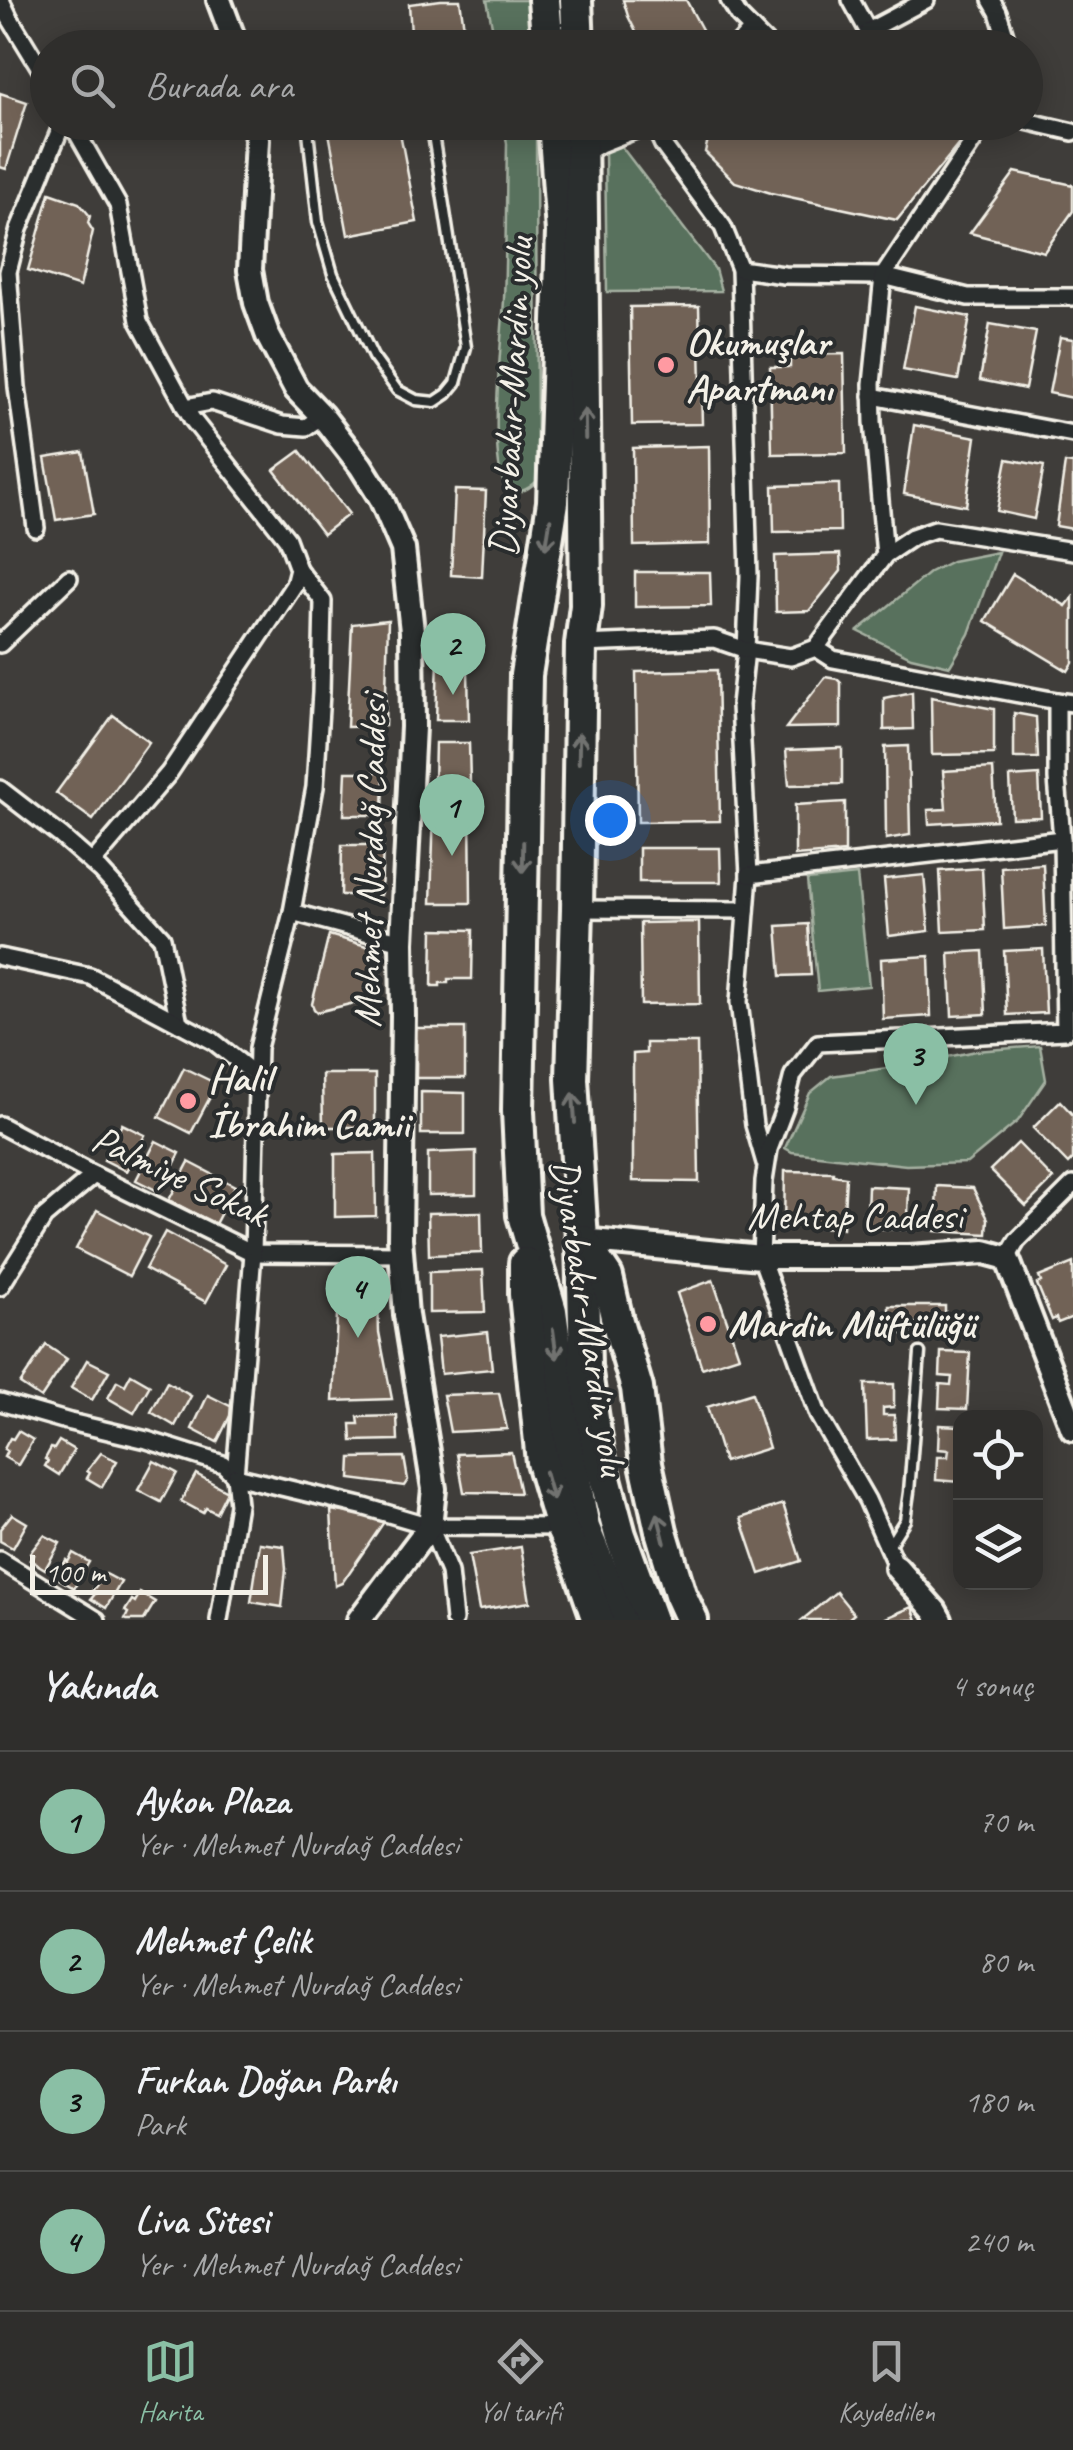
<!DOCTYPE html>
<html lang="tr">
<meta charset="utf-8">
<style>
body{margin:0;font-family:Caveat,sans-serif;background:#3b3a38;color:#f1f3f6}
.controls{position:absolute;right:30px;bottom:30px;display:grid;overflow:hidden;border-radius:20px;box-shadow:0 5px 25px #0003}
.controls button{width:90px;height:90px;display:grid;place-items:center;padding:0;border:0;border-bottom:2px solid #4a4a48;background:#2f2e2c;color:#f1f3f6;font:50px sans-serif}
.scale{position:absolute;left:30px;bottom:25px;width:238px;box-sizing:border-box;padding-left:10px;border:5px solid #f4f1e8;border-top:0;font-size:28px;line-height:35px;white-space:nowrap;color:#f4f1e8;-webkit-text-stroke:8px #2a2d2e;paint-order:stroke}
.you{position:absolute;left:610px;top:820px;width:35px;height:35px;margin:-25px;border:8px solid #fff;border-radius:50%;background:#1a73e8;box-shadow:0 0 0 15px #1a73e833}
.badge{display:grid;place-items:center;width:65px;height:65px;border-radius:50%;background:#8abfa5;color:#111;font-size:32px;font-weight:700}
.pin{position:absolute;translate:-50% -82px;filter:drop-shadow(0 2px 5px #0008)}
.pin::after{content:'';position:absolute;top:52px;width:35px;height:30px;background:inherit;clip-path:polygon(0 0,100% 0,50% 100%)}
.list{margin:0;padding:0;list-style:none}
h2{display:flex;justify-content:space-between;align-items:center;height:130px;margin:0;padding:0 40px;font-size:42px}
h2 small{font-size:32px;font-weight:400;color:#a7a8a9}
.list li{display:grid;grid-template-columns:65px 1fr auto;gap:30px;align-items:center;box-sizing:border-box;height:140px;padding:0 40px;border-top:2px solid #4a4a48}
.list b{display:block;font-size:38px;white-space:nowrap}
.list p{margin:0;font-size:32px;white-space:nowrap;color:#a7a8a9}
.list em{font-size:32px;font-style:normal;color:#a7a8a9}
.icon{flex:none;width:55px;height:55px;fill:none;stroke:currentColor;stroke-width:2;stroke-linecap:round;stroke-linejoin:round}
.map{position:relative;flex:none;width:1073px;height:1620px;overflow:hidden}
.search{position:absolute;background:#2f2e2c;box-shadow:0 5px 25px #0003;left:30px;right:30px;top:30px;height:110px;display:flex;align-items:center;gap:25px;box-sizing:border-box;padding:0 35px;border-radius:55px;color:#a7a8a9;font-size:38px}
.sheet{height:690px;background:#2f2e2c}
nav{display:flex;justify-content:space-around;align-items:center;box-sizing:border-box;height:140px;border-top:2px solid #4a4a48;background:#2f2e2c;font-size:28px;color:#a7a8a9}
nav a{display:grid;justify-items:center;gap:5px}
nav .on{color:#8abfa5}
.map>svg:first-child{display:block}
.green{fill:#59715d;stroke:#a6b1a2;stroke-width:2.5}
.building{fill:#716257;stroke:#f4f1e8;stroke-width:2.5}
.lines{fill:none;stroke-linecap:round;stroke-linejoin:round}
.lane-casing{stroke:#f4f1e8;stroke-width:15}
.street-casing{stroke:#f4f1e8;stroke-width:22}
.secondary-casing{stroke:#f4f1e8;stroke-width:30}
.highway-casing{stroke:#f4f1e8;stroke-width:38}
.lane{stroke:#2a2d2e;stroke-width:8}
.street{stroke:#2a2d2e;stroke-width:15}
.secondary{stroke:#2a2d2e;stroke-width:22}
.highway{stroke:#2a2d2e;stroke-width:30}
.oneway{stroke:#71726f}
.poi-dot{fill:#ff9aa2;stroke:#2a2d2e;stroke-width:4}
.labels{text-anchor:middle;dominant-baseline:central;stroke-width:8;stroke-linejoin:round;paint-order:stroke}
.poi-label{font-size:40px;font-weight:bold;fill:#f4f1e8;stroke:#2a2d2e;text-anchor:start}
.street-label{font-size:40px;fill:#f4f1e8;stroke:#2a2d2e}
</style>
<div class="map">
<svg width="1073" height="1620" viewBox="0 0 1073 1620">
<rect width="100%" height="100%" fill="#3f3d3a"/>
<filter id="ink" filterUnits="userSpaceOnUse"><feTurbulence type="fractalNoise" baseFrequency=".01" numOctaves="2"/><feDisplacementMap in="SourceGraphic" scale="20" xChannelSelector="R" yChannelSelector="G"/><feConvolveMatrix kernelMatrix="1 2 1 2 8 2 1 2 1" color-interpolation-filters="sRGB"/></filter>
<g filter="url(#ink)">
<g class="green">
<polygon points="487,0 531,0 534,47 496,47"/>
<path d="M 504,123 L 536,123 L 537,481 C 529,489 513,499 505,485 C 488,457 502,337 504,300 C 506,248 506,196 507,144 Z"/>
<polygon points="621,146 715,269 721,291 607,292 605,151"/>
<polygon points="998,552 969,634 950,666 911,657 858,631 930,572 952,561"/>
<polygon points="857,875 869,986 818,991 807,880"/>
<polygon points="1040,1046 1046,1080 1018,1121 967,1163 906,1165 792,1152 785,1148 810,1093 831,1076 909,1065 976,1051"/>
</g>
<g class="building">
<polygon points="441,0 460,0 467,48 412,48 409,4"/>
<polygon points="623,0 686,0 712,48 644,48 628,16"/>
<polygon points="0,93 27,102 6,169 0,167"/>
<polygon points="327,122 398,122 417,222 348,235"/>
<polygon points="712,122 884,122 963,139 897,220 771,193 735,182 705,152"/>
<polygon points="1015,172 1073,185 1073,211 1044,252 970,233"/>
<polygon points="50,193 79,203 90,216 88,223 93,231 80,287 28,270"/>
<polygon points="699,306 702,424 632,425 630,307"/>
<polygon points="915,306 970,317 958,380 903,370"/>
<polygon points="990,324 1036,332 1025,389 980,380"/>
<polygon points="1060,337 1073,339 1073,398 1049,393"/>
<polygon points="844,354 846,453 772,454 770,367 790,367 790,355"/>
<polygon points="914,425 976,437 966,506 904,494"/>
<polygon points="709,446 710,544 634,546 633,448"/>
<polygon points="300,451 349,514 323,534 274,470"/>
<polygon points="83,452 94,514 56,520 45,458"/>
<polygon points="1007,459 1044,466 1034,519 997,511"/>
<polygon points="1065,463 1073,464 1073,529 1056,526"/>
<polygon points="835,484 839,484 840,531 774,532 773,486"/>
<polygon points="455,490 486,491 482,577 451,575"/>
<polygon points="840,554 841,571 809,611 776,612 775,556"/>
<polygon points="635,572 710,572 711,606 635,607"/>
<polygon points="1013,574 1066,606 1073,597 1073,663 1068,671 985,621"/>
<polygon points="388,620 385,726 347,727 352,624"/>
<polygon points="438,659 468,670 469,720 436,720"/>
<polygon points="717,670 720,821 638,822 636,672"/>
<polygon points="825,677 837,679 841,683 841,727 786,728"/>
<polygon points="912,692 913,729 884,730 884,698"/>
<polygon points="931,697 994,709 994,754 932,755"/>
<polygon points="1014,713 1036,717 1038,758 1014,758"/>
<polygon points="113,715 149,742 93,820 56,793"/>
<polygon points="435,743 469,743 470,784 434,784"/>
<polygon points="908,746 910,835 886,839 885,747"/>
<polygon points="839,748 842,748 842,784 789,785 786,750"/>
<polygon points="993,768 996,820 929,824 928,810 946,809 943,771"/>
<polygon points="346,772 384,772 383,815 344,815"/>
<polygon points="1039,775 1041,817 1012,818 1010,777"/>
<polygon points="845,802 845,852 795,856 795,805"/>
<polygon points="434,808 470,808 471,903 431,903"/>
<polygon points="342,845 383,845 381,895 341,895"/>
<polygon points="639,848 720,848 721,882 639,882"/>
<polygon points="1043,864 1046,926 1004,929 1001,867"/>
<polygon points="982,868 985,930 943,932 940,871"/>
<polygon points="924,875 929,931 889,936 884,879"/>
<polygon points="699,922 700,1004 641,1005 640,923"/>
<polygon points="808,924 811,975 781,976 777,926"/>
<polygon points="433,929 473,930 472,979 448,979 448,983 440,983 440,986 432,986"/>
<polygon points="329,935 380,950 379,997 317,1012 314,1009 312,1004"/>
<polygon points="1043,949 1046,1013 1007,1015 1004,951"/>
<polygon points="983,951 986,1014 952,1016 949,953"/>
<polygon points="929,956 931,1016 883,1019 881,959"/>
<rect x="415" y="1028" width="50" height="50"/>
<polygon points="646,1043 697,1043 699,1182 633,1181 633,1054 646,1053"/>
<polygon points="184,1068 217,1084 191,1133 159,1117"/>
<polygon points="322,1074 375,1074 375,1127 323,1127"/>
<polygon points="421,1092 465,1093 465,1134 421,1134"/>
<polygon points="1060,1101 1073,1115 1073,1159 1068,1164 1033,1128"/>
<polygon points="122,1124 145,1135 126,1171 104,1160"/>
<polygon points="156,1141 180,1153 160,1192 136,1180"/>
<polygon points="1018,1143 1053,1179 1026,1206 990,1170"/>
<polygon points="476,1151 476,1194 428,1195 428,1153"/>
<polygon points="375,1153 376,1216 335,1217 335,1154"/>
<polygon points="189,1162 235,1186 215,1224 169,1200"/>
<polygon points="785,1171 833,1172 833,1175 846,1177 843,1228 784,1226"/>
<polygon points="868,1186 909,1188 908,1215 912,1216 911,1230 863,1228 863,1213 867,1213"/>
<polygon points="937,1186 973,1188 988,1219 987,1234 935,1231"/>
<polygon points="97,1210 149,1237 129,1276 76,1249"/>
<polygon points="481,1212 482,1253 429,1255 428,1213"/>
<polygon points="165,1232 226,1265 206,1302 145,1269"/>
<polygon points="1073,1263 1073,1317 1058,1323 1056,1318 1052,1320 1037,1284 1041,1282 1039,1277"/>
<polygon points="483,1270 485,1312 429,1313 429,1272"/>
<polygon points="339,1273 377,1273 379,1332 392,1399 333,1401"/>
<polygon points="713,1280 739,1356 702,1368 677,1293"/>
<polygon points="889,1306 945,1306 945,1334 921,1334 921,1323 913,1323 913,1334 889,1334"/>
<polygon points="488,1332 492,1369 441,1374 437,1337"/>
<polygon points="46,1345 67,1359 41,1398 20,1384"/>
<polygon points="941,1352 970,1353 967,1409 939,1408 940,1384 951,1385 952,1377 940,1376"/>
<polygon points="87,1360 109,1371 92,1400 71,1388"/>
<polygon points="131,1374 150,1385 134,1413 108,1398 117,1381 125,1385"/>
<polygon points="167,1382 191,1396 175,1426 151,1412"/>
<polygon points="865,1384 894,1384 894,1407 883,1408 883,1415 894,1415 895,1439 867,1440"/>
<polygon points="499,1393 507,1429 450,1432 443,1395"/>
<polygon points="752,1393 769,1448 724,1462 707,1407"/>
<polygon points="208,1395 234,1408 217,1442 192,1429"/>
<polygon points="397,1416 398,1440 352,1441 351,1424 359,1424 358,1417"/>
<polygon points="939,1425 960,1426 960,1482 936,1480 937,1457 948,1457 949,1450 938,1449"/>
<polygon points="18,1431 33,1440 18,1465 4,1457 7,1451 4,1449 10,1438 13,1439"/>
<polygon points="59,1441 74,1450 59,1475 45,1466 48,1461 45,1459 51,1448 54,1449"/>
<polygon points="511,1452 520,1493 464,1492 457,1454"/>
<polygon points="101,1453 117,1461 102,1487 87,1478 90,1473 87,1471"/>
<polygon points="404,1457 408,1480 404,1486 350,1479 351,1458"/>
<polygon points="154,1461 177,1473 161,1502 138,1490"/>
<polygon points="196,1474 227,1491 216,1513 206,1508 203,1513 181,1501"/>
<polygon points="783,1504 801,1561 760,1574 741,1518"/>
<polygon points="331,1510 386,1519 342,1583 335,1586"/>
<polygon points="12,1514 27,1523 13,1548 0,1541 0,1529"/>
<polygon points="44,1535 60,1543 45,1569 30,1560 34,1555 30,1553"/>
<polygon points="260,1543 284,1546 286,1569 282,1607 251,1602"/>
<polygon points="521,1547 530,1602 479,1610 469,1555"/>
<polygon points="73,1553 89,1562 74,1588 59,1579 62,1573 59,1571 66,1560 68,1562"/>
<polygon points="106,1574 121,1582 106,1608 91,1599 95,1594 91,1592"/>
<polygon points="836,1592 854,1614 847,1620 802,1620"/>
<polygon points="140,1593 155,1602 144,1620 127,1620 125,1619 128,1613 125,1611 132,1600 135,1602"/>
<polygon points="912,1607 917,1620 887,1620 886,1618"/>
</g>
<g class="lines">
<g class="lane-casing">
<g id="lane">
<polyline points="238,40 276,48"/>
<polyline points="307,122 318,222 333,274 373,357 397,390 416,400 435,402 447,394 456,383 466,347 432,128"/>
<polyline points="888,1547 905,1520 909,1492 920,1353"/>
</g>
</g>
<g class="street-casing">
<g id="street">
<polyline points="1,0 9,17 48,81"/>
<polyline points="729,0 739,16 771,48"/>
<polyline points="851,0 868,31 870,48"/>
<polyline points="991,0 998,12 1009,48"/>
<polyline points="868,31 926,0"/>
<polyline points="735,48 752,29"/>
<polyline points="1026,121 1073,132"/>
<polyline points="71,122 118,205 139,321 192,419 287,539 298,569 294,585 169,773 92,863"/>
<polyline points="582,155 600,144 653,123 663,145 723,227 740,269 749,576 746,650 740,705 749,875 739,1002 754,1125 765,1163"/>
<polyline points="740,269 784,275 883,276 968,297 1073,297"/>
<polyline points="872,396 1073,434"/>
<polyline points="185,407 212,402 282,425 306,427 322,416"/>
<polyline points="36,528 17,387 8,272 19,229 63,122"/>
<polyline points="885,555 873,422 872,384 883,276 986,122"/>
<polyline points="0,644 69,578"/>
<polyline points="581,644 714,639 746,650 791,657 816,648 885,555 912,537 935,529 1073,551"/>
<polyline points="816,648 833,659 1057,701"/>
<polyline points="0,789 61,836 101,871 162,938 179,1023"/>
<polyline points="749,875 1062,839"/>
<polyline points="577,909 746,910"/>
<polyline points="292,912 402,942"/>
<polyline points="0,957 90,976 213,1041 257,1076"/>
<polyline points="0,1125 94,1175 253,1253 402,1254"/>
<polyline points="1007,1258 1017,1241 1073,1185"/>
<polyline points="0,1287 44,1217 94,1175"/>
<polyline points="0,1402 70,1422 147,1440 223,1464 235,1476"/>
<polyline points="235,1476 253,1253 258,1048 292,912 315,787 321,693 323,601 298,569"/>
<polyline points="430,1526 449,1572 454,1620"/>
<polyline points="0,1560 97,1620"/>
<polyline points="897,1568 867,1500 818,1415 761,1257 764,1181 769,1149 785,1107 793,1075 818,1043 1065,1031 1062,839 1057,779 1057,701 1073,703"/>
<polyline points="219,1620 238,1504 235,1476 365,1507 430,1526 561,1527"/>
</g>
</g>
<g class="secondary-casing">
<g id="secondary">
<polyline points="219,0 237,48"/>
<polyline points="255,122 257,140 250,270 256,303 268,336 296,389 322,416 361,466 381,498 403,549 412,631 413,727 402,942 403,1016 400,1238 406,1315 434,1489 430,1526 359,1620"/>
<polyline points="582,1240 761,1257 909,1257 985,1252 1007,1258 1073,1429"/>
<polyline points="897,1568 935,1611 940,1620"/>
</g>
</g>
<g class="highway-casing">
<g id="highway">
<polyline points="544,0 548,48"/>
<polyline points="576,0 578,48"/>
<polyline points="554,122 562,232 553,502 526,675 518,1111 523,1215 551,1311 571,1458 584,1528 622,1620"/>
<polyline points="581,122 586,606 581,644 577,909 572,1079 582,1240 585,1366 598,1452 620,1535 651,1620"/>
<polyline points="582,1240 607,1277 617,1321 637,1388 646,1463 661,1531 680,1594 692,1620"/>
<polyline points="525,1263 525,1294 542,1462 561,1527 577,1560 598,1620"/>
</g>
</g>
<use href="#lane" class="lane"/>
<use href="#street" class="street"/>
<use href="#secondary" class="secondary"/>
<use href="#highway" class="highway"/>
</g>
<defs><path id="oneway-shaft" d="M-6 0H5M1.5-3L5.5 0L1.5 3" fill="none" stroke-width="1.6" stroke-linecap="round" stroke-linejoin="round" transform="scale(2.5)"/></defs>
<g class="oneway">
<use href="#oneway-shaft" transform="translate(585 424) rotate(-91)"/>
<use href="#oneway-shaft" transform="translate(548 534) rotate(99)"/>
<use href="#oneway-shaft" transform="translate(579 748) rotate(-89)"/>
<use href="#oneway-shaft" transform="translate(523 857) rotate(91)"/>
<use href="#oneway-shaft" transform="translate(574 1108) rotate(-94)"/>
<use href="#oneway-shaft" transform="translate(555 1344) rotate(82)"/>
<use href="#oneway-shaft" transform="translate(549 1486) rotate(74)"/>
<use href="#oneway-shaft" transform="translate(661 1528) rotate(-104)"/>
</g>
</g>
<g class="poi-dot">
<circle cx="666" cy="365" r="10"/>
<circle cx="188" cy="1101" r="10"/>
<circle cx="708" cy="1324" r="10"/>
</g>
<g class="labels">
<g class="poi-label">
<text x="686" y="342">Okumuşlar<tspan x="686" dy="46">Apartmanı</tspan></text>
<text x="208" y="1078">Halil<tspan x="208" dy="46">İbrahim Camii</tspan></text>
<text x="728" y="1324">Mardin Müftülüğü</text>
</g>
<g class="street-label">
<text transform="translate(511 397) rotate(-87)">Diyarbakır-Mardin yolu</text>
<text transform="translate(370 861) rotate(-89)">Mehmet Nurdağ Caddesi</text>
<text transform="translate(180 1176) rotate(25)">Palmiye Sokak</text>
<text x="855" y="1216">Mehtap Caddesi</text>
<text transform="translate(589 1317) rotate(81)">Diyarbakır-Mardin yolu</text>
</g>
</g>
</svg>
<div class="controls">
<button><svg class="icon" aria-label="locate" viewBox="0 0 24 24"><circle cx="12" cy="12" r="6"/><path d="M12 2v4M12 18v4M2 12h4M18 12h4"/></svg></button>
<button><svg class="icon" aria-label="layers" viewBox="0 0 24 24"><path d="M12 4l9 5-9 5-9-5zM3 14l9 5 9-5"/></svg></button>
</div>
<div class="scale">100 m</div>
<div class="you"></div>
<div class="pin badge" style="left:452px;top:856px">1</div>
<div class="pin badge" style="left:453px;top:695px">2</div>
<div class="pin badge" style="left:916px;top:1105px">3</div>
<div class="pin badge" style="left:358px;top:1338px">4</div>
<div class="search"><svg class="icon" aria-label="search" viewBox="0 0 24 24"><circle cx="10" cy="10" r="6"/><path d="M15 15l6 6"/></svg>Burada ara</div>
</div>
<section class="sheet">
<h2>Yakında<small>4 sonuç</small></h2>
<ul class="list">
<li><span class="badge">1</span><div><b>Aykon Plaza</b><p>Yer · Mehmet Nurdağ Caddesi</p></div><em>70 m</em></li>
<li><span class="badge">2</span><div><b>Mehmet Çelik</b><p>Yer · Mehmet Nurdağ Caddesi</p></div><em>80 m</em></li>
<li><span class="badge">3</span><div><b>Furkan Doğan Parkı</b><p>Park</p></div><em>180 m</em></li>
<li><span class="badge">4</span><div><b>Liva Sitesi</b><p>Yer · Mehmet Nurdağ Caddesi</p></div><em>240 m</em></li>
</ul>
</section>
<nav>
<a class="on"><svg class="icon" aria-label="map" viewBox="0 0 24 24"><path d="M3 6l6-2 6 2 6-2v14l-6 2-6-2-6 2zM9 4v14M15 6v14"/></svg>Harita</a>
<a><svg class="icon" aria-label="directions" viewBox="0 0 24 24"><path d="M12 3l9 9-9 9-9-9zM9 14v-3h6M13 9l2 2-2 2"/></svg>Yol tarifi</a>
<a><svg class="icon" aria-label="saved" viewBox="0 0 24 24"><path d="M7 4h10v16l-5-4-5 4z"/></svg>Kaydedilen</a>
</nav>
